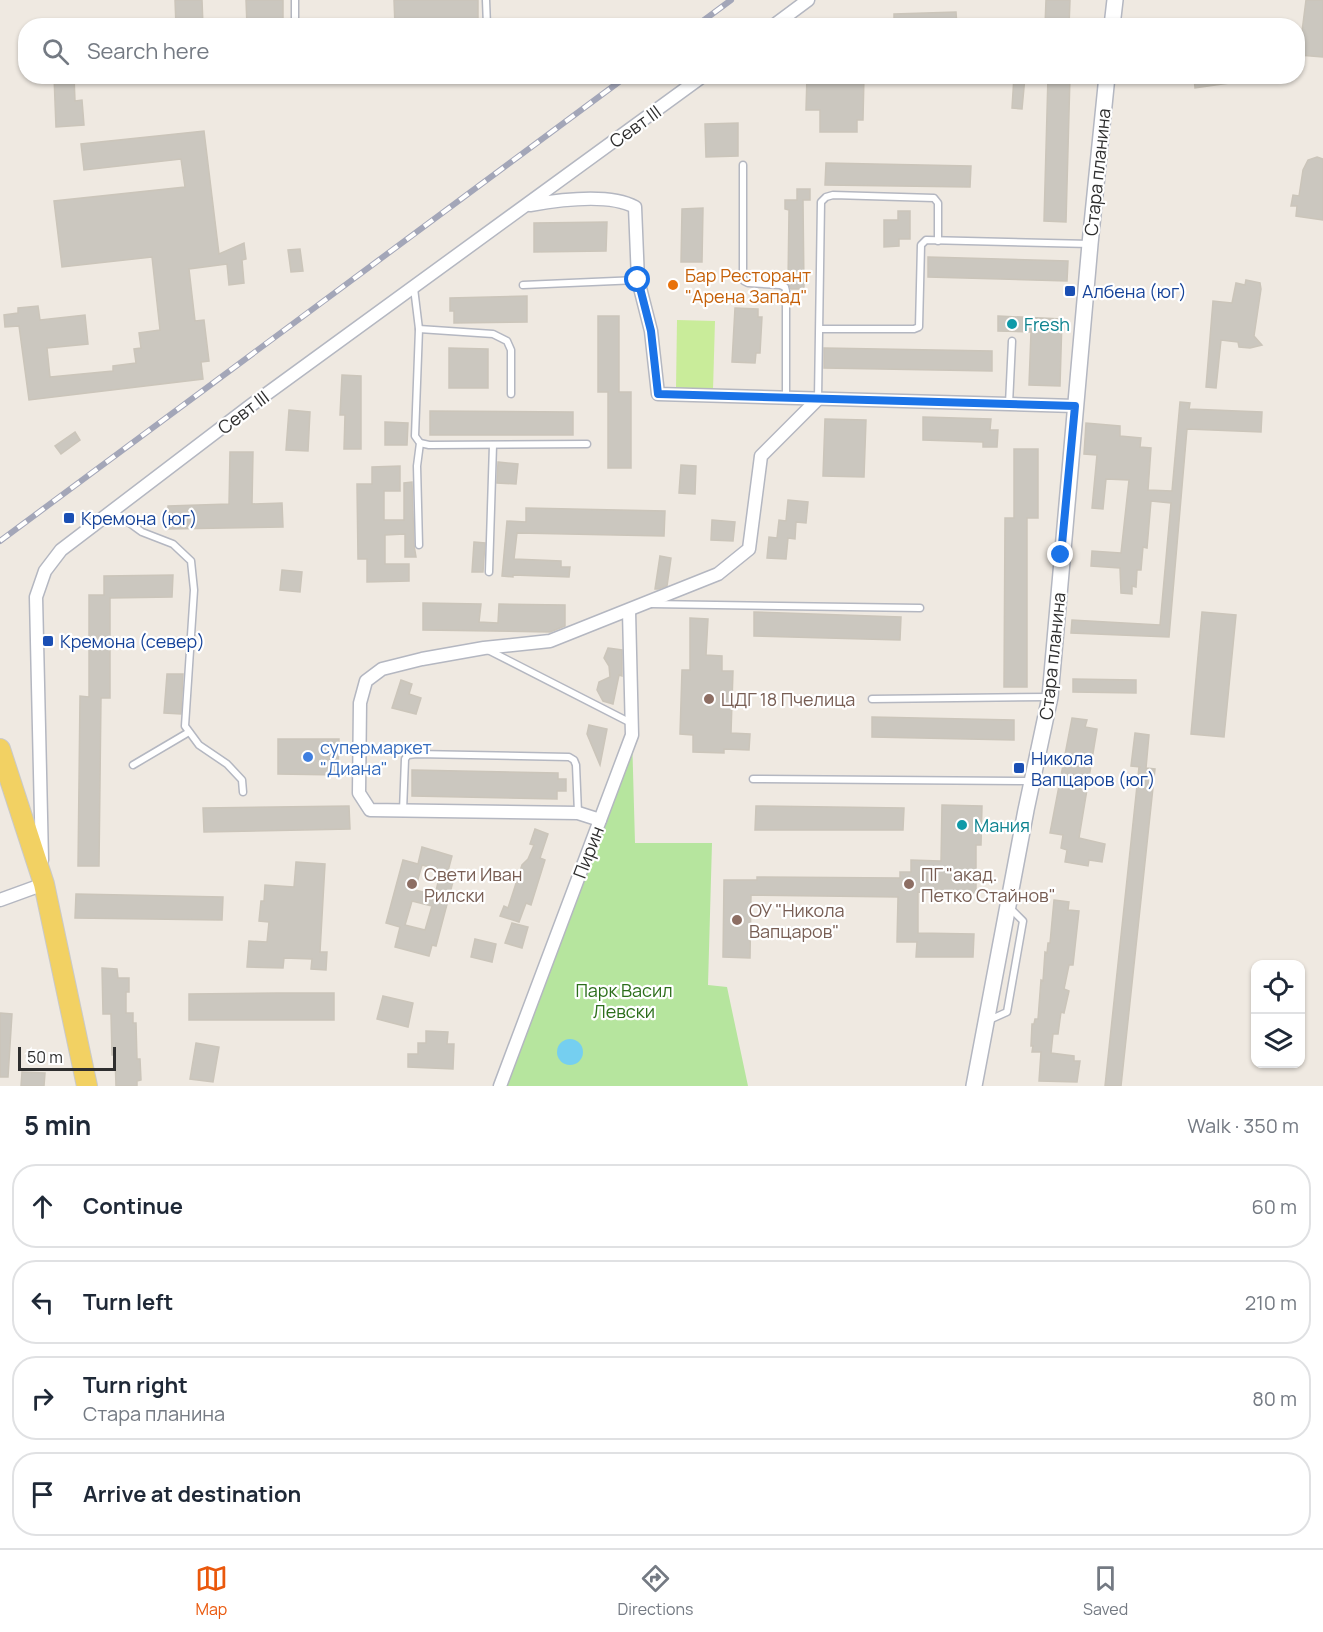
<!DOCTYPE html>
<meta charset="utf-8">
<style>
body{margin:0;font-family:Manrope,sans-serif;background:#f6f6f7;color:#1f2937}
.controls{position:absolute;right:18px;bottom:18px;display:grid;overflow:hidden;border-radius:12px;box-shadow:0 2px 4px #0004}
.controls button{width:54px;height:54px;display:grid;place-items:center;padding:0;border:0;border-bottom:2px solid #e0e1e3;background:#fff;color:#1f2937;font:30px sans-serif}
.scale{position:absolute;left:18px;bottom:15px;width:98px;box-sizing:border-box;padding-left:6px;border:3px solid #2e2e2e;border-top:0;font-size:16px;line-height:21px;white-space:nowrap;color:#2e2e2e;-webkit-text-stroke:4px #fff;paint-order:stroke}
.stop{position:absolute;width:18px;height:18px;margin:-14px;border:4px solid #1a73e8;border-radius:50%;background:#fff}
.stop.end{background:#1a73e8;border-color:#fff;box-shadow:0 2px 6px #0008}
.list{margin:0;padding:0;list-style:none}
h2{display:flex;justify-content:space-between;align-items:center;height:78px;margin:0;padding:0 24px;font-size:26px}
h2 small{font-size:20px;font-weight:400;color:#747a83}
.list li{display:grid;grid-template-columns:39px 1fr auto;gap:18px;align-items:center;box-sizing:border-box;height:84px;margin:0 12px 12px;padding:0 12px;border:2px solid #e0e1e3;border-radius:24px}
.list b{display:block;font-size:22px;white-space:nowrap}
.list p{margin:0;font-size:20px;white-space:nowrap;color:#747a83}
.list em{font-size:20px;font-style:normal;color:#747a83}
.icon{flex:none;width:33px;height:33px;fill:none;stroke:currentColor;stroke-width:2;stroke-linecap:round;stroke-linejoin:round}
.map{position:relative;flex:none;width:1323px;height:1086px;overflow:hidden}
.search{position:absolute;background:#fff;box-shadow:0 2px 4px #0004;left:18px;right:18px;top:18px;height:66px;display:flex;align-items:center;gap:15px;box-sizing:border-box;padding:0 21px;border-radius:24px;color:#747a83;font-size:22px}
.sheet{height:462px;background:#fff}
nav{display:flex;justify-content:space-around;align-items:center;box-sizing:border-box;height:84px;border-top:2px solid #e0e1e3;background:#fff;font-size:16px;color:#747a83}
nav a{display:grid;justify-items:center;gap:3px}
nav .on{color:#ea580c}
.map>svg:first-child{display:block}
.green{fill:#b6e59e}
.pitch{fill:#c9ec9a}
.water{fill:#75cff0}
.building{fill:#cbc7bf;stroke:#cbc5ba;stroke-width:1.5;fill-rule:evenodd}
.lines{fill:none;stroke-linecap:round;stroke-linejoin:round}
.service-casing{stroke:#b4b7c1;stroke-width:9}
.minor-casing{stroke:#b4b7c1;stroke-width:15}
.tertiary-casing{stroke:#b4b7c1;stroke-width:18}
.primary-casing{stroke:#c9c9c9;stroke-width:22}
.service{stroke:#fff;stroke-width:6}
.minor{stroke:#fff;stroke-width:12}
.tertiary{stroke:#fff;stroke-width:15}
.primary{stroke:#f2d163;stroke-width:20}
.rail-casing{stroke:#a3a6b8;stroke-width:6}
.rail{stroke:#fff;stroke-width:4;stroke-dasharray:11;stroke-linecap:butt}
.route{stroke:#1a73e8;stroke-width:8}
.food-dot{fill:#e8710a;stroke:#fff;stroke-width:2}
.transit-dot{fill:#1a4fb4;stroke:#fff;stroke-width:2}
.culture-dot{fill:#0f9aa8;stroke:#fff;stroke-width:2}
.education-dot{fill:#8d6e63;stroke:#fff;stroke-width:2}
.shop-dot{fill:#3f7fe0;stroke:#fff;stroke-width:2}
.labels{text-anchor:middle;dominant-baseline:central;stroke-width:4.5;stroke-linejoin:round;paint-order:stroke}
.street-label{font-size:18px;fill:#2e2e2e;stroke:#fff}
.food-label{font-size:18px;fill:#c56008;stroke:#fff;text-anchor:start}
.transit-label{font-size:18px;fill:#164399;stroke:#fff;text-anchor:start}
.culture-label{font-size:18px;fill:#0d838f;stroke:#fff;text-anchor:start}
.education-label{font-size:18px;fill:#785e54;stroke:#fff;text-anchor:start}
.shop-label{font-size:18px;fill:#366cbe;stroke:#fff;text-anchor:start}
.park-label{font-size:18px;fill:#2c6e1b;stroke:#fff}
</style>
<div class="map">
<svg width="1323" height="1086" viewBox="0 0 1323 1086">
<rect width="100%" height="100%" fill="#efe9e1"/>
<polygon class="green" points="632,735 635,843 712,843 708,985 727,987 748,1086 500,1086"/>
<polygon class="pitch" points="677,320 715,321 713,390 676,389"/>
<circle class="water" cx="570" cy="1052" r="13"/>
<g class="building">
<polygon points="175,0 202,0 203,26 176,26"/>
<polygon points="246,0 283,0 283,26 247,26"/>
<polygon points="394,0 478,0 478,26 395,26"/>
<polygon points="1046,0 1070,0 1069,26 1045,26"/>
<polygon points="1306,0 1323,0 1323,57 1299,55"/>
<polygon points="956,12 957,26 894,26 894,14"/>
<polygon points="54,76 74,76 75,101 82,100 84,125 56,127"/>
<polygon points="807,76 864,76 863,120 857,120 857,132 820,132 820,110 806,110"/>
<polygon points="1014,76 1025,77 1022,109 1012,108"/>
<polygon points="1048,76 1070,76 1066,222 1044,221"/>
<polygon points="1194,76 1229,76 1229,83 1195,88"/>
<polygon points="738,123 738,156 706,157 705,124"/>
<polygon points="204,131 219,254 244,243 246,259 242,260 244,283 229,285 227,264 189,269 195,321 204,320 209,361 201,362 203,379 29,400 19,326 5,327 4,315 18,313 18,308 38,306 40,320 85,315 88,344 47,348 50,377 113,371 113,366 136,363 134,349 141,348 139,333 160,330 152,257 62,267 54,201 185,187 181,159 84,170 81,144"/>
<polygon points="1317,157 1323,159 1323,220 1296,216 1297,206 1291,206 1293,195 1299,196 1303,170 1308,160"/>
<polygon points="826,163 971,166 970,187 825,185"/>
<polygon points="797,189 810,189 810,200 803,200 804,289 791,289 788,283 789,210 785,209 785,200 797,200"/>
<polygon points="703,208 702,262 681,262 682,209"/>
<polygon points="898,211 910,211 910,239 899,239 899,246 884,247 884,220 898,220"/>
<polygon points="607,222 606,251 534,252 534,223"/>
<polygon points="300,249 303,271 291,272 288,250"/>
<polygon points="928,257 1068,261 1067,281 928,277"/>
<polygon points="1246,280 1260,283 1261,289 1254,336 1262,345 1250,348 1239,347 1238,342 1221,340 1216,388 1206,387 1213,301 1232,303 1236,283 1245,285"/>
<polygon points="527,296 527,322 454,323 454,311 450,311 450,298"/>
<polygon points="735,308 758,309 758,317 762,317 760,353 756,353 755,363 732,362"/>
<polygon points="598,316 619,316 619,392 631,392 631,468 608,468 608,392 598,392"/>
<polygon points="998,316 1062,319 1060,386 1029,385 1031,332 998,331"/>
<polygon points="449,348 488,349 488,388 449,388"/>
<polygon points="824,348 992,351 992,371 824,368"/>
<polygon points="342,375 361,376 361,449 344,449 345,415 340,415"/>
<polygon points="1180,402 1190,403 1189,409 1262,412 1261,432 1187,429 1169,637 1071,633 1072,620 1160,625 1171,503 1151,501 1147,548 1143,547 1141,570 1137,570 1136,587 1132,586 1132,594 1121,593 1120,568 1091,566 1092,551 1121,553 1129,480 1106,479 1103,509 1092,508 1097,455 1084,454 1086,423 1120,426 1120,436 1141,438 1140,447 1151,448 1148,490 1172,491"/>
<polygon points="289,410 310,412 308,451 286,450"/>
<polygon points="430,411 573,412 573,435 430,435"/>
<polygon points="923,417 991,419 990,430 998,430 997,447 983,447 983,442 923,440"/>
<polygon points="825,419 866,420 864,477 823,476"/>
<polygon points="385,422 408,423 407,445 385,445"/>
<polygon points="75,432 80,440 61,454 55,446"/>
<polygon points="1014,449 1038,449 1038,518 1027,518 1027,687 1004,687 1005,518 1014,518"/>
<polygon points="230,452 253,452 252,504 282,503 283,527 168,529 168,506 229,504"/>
<polygon points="498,462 518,464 516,484 497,483"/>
<polygon points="681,465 696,466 695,494 679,493"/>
<polygon points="400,466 400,491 384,491 384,520 404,520 404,483 412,482 414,545 416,557 405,557 405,534 385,535 385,564 409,564 409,581 367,582 367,559 358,559 357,484 372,484 372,467"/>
<polygon points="788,500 808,502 806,523 796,522 795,539 788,538 786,559 767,558 769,537 777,538 779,520 786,521"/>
<polygon points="526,508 665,511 664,536 517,533 514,559 561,561 561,567 570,567 569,577 513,575 513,577 502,576 507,521 526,522"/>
<polygon points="712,520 735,522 733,541 711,540"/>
<polygon points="474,542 485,543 483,572 472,572"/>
<polygon points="660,556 671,558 667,586 658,589 655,589"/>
<polygon points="282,570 302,572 300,592 280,590"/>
<polygon points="173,575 172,597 110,598 110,698 101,698 99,866 78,866 80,696 89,697 89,595 104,595 104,576"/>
<polygon points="423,603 481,604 479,622 498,623 499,604 565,605 565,626 550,632 423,630"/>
<polygon points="754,612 901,617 900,640 754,636"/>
<polygon points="1202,612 1236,615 1224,737 1191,734"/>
<polygon points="690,618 708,619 706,655 722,656 722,671 733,671 731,733 750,734 749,750 724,749 724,753 693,752 693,735 680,734 682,670 690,670"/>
<polygon points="608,648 622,650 622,676 619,675 613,704 603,701 597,690 599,682 610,677 609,666 604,658"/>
<polygon points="167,674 183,674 181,714 164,713"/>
<polygon points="1073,679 1136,680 1136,693 1073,692"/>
<polygon points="401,680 412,684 409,694 421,698 416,714 392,708"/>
<polygon points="872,717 1014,720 1014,740 872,737"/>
<polygon points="1072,718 1087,720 1085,727 1097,729 1079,838 1105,844 1102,862 1089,860 1088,866 1065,862 1067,850 1061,848 1063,835 1050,833"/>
<polygon points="589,725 607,729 600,765 587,734"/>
<polygon points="1135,733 1149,735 1146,768 1155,769 1121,1086 1105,1086 1139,767 1141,767 1131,766"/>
<polygon points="278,739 339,739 338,775 278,774"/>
<polygon points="412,770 558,773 558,779 566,779 566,791 557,791 557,799 412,796"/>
<polygon points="942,805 982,806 981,845 976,845 976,893 918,892 918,933 974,934 973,957 916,957 917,942 897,942 898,897 751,895 750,958 723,957 724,880 757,880 757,877 900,878 900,872 911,872 911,860 941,861"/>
<polygon points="349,806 350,829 204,832 203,808"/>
<polygon points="756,806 904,808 903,830 755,830"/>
<polygon points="535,829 548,834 540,858 545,860 531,905 526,903 519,922 500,916 504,906 508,908 522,865 528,859 534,845 530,844"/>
<path d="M 422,847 L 452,856 L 448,871 L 455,874 L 436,946 L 432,945 L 429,956 L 395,947 L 400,927 L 386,923 L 403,860 L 418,864 ZM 422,865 L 441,870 L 435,895 L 415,890 ZM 412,901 L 432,906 L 425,930 L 405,925 Z"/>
<polygon points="296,862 325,864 320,952 327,952 326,970 311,969 312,959 284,958 283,968 247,967 249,941 267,942 269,922 259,921 261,901 264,901 265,885 294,887"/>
<polygon points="76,894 223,897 222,920 75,918"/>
<polygon points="1054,900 1069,902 1068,910 1079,911 1073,965 1069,965 1064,989 1069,991 1064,1013 1061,1012 1058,1034 1053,1034 1051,1053 1074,1056 1074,1061 1080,1061 1077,1082 1039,1081 1041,1052 1032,1052 1033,1046 1031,1046 1032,1024 1034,1024 1035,1019 1038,1019 1041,980 1043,981 1045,952 1047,953 1048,943 1050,943"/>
<polygon points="512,923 528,927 522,948 505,943"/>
<polygon points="475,939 496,944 492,962 471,957"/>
<polygon points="102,968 117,969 118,978 129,978 129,992 126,992 126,1013 133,1013 133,1023 136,1023 137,1059 140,1059 141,1080 137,1081 137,1086 116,1086 115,1055 112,1055 111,1014 103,1014"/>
<polygon points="278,993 334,993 334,1020 189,1020 189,994"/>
<polygon points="383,996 413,1003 408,1027 377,1019"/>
<polygon points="0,1013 12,1014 8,1077 0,1077"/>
<polygon points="426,1031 448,1032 447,1044 454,1044 453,1069 408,1067 408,1054 418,1054 418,1043 426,1043"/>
<polygon points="196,1043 219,1047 213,1082 190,1079"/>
<polygon points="22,1072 45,1073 44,1086 21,1086"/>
</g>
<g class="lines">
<g class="service-casing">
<g id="service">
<polyline points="295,0 295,26"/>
<polyline points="486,0 487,26"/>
<polyline points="743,165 743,277 744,281 748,283 780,285 785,287 786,291 786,398"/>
<polyline points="523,285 638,280"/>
<polyline points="414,288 419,329 415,436 420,443 417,466 419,545"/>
<polyline points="419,329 493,334 507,341 511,350 511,394"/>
<polyline points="820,329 914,329 919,327 921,245 926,240 1090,244"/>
<polyline points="818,399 821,202 826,197 833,195 934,198 938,203 938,241"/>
<polyline points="1009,404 1012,341"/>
<polyline points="420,443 429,445 587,444"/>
<polyline points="113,511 142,532 173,544 191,561 194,590 185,726 199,745 227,764 242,780 243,792"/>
<polyline points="489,572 493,445"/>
<polyline points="651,604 920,608"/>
<polyline points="488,650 631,723"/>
<polyline points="872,699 1048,697"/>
<polyline points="133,765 189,732"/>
<polyline points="753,779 1031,781"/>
<polyline points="403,811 405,759 408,755 417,754 569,757 574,760 576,765 578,813"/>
<polyline points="987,1021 1007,1012 1023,921 1010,908"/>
</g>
</g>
<g class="minor-casing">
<g id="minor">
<polyline points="773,26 808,0"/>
<path d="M 530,205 C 558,200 609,193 635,207 L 638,280 L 651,331 L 658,394 L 1075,406"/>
<polyline points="600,820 578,813 370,810 359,793 360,703 366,681 382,669 422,659 484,648 550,641 718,574 749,549 761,456 818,399"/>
<polyline points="42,860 36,597 45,571 61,550 250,406 703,76"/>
<polyline points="0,900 44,884 43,878"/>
<polyline points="500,1086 632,735 629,611"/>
</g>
</g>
<g class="tertiary-casing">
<g id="tertiary">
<polyline points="1112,26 1115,0"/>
<polyline points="974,1086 1026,810 1050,697 1090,244 1107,76"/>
</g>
</g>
<g class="primary-casing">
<polyline id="primary" points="0,749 44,884 87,1086"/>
</g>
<use href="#service" class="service"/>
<use href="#minor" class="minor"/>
<use href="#tertiary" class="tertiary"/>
<use href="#primary" class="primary"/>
<g class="rail-casing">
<g id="rail">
<polyline points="696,26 731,0"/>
<polyline points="0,541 627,76"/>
</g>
</g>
<use href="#rail" class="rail"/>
</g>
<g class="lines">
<polyline class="route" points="638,280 651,331 658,394 1075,406 1061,555"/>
</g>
<circle class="food-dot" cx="673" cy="285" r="6"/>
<g class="transit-dot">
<rect x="1064" y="285" width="12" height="12" rx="3"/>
<rect x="63" y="512" width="12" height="12" rx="3"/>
<rect x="42" y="635" width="12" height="12" rx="3"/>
<rect x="1013" y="762" width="12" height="12" rx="3"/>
</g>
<g class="culture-dot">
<circle cx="1012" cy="324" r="6"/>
<circle cx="962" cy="825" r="6"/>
</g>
<g class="education-dot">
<circle cx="709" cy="699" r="6"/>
<circle cx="412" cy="884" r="6"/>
<circle cx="909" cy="884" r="6"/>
<circle cx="737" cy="920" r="6"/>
</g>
<circle class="shop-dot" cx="308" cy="757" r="6"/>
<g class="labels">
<g class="street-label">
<text transform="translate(635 126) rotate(-36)">Севт III</text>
<text transform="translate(1097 172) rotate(-84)">Стара планина</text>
<text transform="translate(243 412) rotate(-37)">Севт III</text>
<text transform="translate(1052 656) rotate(-84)">Стара планина</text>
<text transform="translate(588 852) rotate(-69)">Пирин</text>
</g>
<g class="food-label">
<text x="685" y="275">Бар Ресторант<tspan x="685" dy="21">"Арена Запад"</tspan></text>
</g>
<g class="transit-label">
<text x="1082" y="291">Албена (юг)</text>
<text x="81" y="518">Кремона (юг)</text>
<text x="60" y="641">Кремона (север)</text>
<text x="1031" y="758">Никола<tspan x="1031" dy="21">Вапцаров (юг)</tspan></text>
</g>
<g class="culture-label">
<text x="1024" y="324">Fresh</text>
<text x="974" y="825">Мания</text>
</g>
<g class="education-label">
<text x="721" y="699">ЦДГ 18 Пчелица</text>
<text x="424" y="874">Свети Иван<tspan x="424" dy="21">Рилски</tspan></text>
<text x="921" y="874">ПГ "акад.<tspan x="921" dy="21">Петко Стайнов"</tspan></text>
<text x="749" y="910">ОУ "Никола<tspan x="749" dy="21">Вапцаров"</tspan></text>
</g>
<g class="shop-label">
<text x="320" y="747">супермаркет<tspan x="320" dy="21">"Диана"</tspan></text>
</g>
<g class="park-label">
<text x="624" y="990">Парк Васил<tspan x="624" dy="21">Левски</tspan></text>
</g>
</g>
</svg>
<div class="controls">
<button><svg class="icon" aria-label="locate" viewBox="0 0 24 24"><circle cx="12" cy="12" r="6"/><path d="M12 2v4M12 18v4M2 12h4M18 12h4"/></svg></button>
<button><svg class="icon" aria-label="layers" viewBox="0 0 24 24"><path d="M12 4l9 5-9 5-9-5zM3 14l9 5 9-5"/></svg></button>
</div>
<div class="scale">50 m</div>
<div class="stop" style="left:638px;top:280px"></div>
<div class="stop end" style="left:1061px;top:555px"></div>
<div class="search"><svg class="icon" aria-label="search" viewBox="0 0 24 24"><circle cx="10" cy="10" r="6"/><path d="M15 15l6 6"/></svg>Search here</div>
</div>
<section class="sheet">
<h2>5 min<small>Walk · 350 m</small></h2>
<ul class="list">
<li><svg class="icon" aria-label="ahead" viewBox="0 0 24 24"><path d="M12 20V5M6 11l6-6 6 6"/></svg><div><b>Continue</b></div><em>60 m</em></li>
<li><svg class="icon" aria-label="left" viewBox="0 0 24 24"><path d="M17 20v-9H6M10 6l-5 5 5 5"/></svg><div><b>Turn left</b></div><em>210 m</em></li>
<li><svg class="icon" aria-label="right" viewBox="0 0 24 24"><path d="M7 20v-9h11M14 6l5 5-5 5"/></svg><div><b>Turn right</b><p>Стара планина</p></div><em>80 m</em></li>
<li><svg class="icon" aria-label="arrive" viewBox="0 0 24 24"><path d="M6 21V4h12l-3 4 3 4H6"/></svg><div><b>Arrive at destination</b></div></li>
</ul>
</section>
<nav>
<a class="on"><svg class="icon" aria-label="map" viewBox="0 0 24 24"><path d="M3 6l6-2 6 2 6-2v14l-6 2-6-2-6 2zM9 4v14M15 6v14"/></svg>Map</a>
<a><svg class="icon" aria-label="directions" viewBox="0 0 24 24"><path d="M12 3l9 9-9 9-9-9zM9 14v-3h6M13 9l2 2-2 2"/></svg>Directions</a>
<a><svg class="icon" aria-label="saved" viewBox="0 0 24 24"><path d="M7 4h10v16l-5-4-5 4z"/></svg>Saved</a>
</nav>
